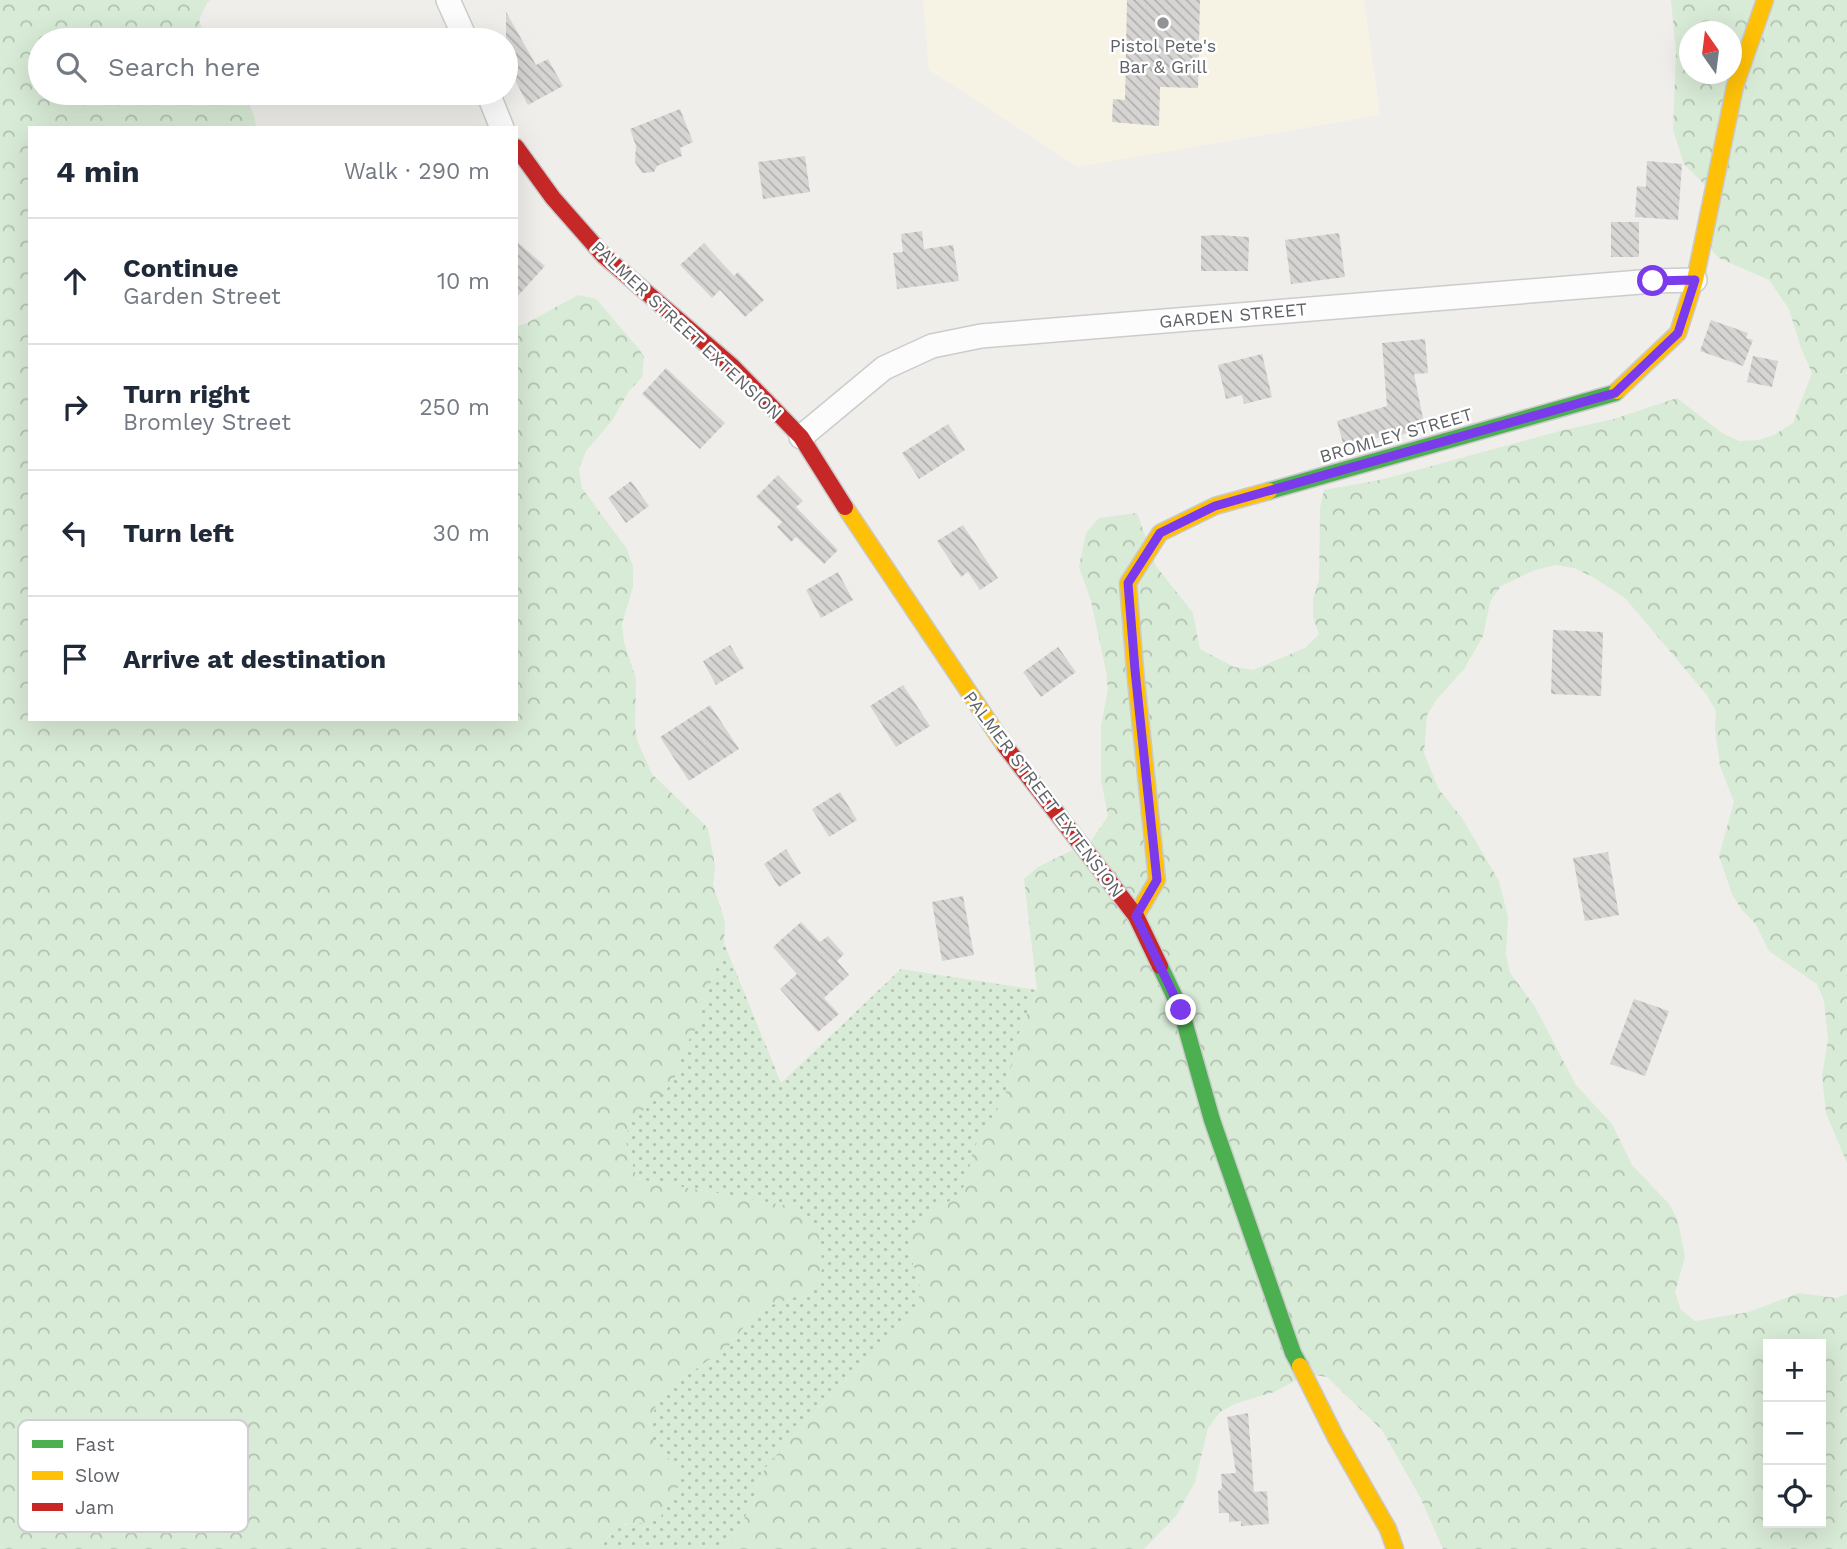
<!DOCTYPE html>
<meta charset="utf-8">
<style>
body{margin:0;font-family:"Work Sans",sans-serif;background:#f2f2f3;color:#1f2937}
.controls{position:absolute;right:21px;bottom:21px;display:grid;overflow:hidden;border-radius:0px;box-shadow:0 7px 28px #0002}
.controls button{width:63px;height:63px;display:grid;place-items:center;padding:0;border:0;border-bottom:2px solid #e0e1e3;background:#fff;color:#1f2937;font:35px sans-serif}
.compass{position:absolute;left:1679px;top:21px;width:63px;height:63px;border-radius:50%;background:#fff;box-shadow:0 7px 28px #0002;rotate:346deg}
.stop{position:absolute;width:21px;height:21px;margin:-16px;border:5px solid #7c3aed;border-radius:50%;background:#fff}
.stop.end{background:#7c3aed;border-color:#fff;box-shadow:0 2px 7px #0008}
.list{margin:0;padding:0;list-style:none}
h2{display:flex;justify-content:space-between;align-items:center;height:91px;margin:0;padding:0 28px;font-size:30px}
h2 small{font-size:23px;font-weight:400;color:#747a83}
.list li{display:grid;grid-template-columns:46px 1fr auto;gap:21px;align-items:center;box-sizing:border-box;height:126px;padding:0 28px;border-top:2px solid #e0e1e3}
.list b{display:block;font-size:26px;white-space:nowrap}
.list p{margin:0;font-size:23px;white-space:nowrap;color:#747a83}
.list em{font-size:23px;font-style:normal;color:#747a83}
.icon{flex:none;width:38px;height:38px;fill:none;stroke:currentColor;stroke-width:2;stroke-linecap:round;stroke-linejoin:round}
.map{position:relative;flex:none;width:1847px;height:1549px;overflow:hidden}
.search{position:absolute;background:#fff;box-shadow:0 7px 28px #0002;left:28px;top:28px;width:490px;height:77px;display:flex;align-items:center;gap:18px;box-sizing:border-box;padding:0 24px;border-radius:38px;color:#747a83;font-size:26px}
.panel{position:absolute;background:#fff;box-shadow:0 7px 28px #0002;left:28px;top:126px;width:490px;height:595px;border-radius:0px}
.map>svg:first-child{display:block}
.commercial{fill:#f7f3e4}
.grass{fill:url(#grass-dots)}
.forest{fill:url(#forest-crowns);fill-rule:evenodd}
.building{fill:url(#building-back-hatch)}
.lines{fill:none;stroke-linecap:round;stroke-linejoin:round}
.street-casing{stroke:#cbcccc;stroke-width:26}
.fast-casing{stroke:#cacacb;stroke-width:19}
.slow-casing{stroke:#cacacb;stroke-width:19}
.jam-casing{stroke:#cacacb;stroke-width:19}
.street{stroke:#fdfcfc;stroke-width:23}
.fast{stroke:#4caf50;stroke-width:16}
.slow{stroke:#ffc107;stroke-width:16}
.jam{stroke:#c62828;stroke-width:16}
.route{stroke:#7c3aed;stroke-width:9}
.poi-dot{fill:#919496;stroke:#fff;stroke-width:2.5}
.labels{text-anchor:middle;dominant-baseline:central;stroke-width:5;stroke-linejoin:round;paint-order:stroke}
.poi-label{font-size:18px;fill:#5f6368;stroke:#fff}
.street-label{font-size:18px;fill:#5f6368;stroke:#fff}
.key{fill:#fff;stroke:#cfd0d2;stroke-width:2}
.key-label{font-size:19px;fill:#5f6368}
</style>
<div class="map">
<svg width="1847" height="1549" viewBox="0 0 1847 1549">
<defs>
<pattern id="grass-dots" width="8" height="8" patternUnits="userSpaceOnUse" patternTransform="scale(1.75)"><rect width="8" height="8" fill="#d8ebd6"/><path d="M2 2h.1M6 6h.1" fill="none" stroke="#b2c2b1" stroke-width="1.8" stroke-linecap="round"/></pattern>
<pattern id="forest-crowns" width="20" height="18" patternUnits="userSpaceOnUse" patternTransform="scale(1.75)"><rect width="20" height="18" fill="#d8ebd6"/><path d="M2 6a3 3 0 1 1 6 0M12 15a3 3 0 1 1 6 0" fill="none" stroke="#b2c2b1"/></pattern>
<pattern id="building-back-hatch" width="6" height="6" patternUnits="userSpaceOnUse" patternTransform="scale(1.75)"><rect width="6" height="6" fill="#d6d5d3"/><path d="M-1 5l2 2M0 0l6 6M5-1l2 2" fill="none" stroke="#b1b0af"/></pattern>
</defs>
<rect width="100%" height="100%" fill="#efeeea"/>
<polygon class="commercial" points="923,0 1364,0 1380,115 1078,167 929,70"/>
<path class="grass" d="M 724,943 L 781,1083 L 901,969 L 1037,990 L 1016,1041 L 1005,1097 L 974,1149 L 966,1184 L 953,1199 L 920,1218 L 910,1254 L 921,1289 L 916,1307 L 904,1323 L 831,1395 L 765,1468 L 757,1485 L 753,1504 L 725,1549 L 600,1549 C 614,1528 618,1524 643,1523 L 677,1469 L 653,1439 L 650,1421 L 657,1403 L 668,1388 L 728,1347 L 751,1318 L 765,1307 L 801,1295 L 815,1284 L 806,1215 L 789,1206 L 637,1179 L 626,1143 L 628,1124 L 673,1082 L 685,1045 L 694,1033 Z"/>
<g class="forest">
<path d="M 0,0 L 210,0 L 207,3 L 199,20 L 206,40 L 40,40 L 40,93 L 242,93 C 250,103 255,115 256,128 L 30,128 L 30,719 L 516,719 L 516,326 L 525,324 L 578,295 L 596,299 L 639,349 L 644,357 L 642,377 L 629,391 L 611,422 L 586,451 L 579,469 L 582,488 L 627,549 L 633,567 L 633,587 L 622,624 L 624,642 L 636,679 L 635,724 L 637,740 L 652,774 L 708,828 L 715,866 L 713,885 L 725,921 L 724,943 L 694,1033 L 685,1045 L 673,1083 L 628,1124 L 626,1143 L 637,1179 L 789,1206 L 807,1215 L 818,1230 L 823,1268 L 815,1284 L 801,1295 L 765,1307 L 751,1318 L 728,1347 L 668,1388 L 657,1403 L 650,1421 L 653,1439 L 677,1469 L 678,1487 L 660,1518 L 643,1523 L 625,1524 L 610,1534 L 600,1549 L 0,1549 Z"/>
<path d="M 1671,0 L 1847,0 L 1847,1163 L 1826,1113 L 1822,1076 L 1828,1039 L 1824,1001 L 1817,984 L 1769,951 L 1755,923 L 1742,910 L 1732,894 L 1719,856 L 1734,802 L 1720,766 L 1715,729 L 1716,711 L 1706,694 L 1625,598 L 1593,577 L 1574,568 L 1556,565 L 1535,570 L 1501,586 L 1490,602 L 1483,636 L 1464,669 L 1437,699 L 1427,715 L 1424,753 L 1438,788 L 1462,818 L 1499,881 L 1508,917 L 1506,954 L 1510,973 L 1534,1005 L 1576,1085 L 1612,1124 L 1632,1165 L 1670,1205 L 1678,1221 L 1685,1257 L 1675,1292 L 1681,1310 L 1695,1321 L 1749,1312 L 1799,1293 L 1836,1298 L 1847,1294 L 1847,1549 L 1443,1549 L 1420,1497 L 1382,1430 L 1327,1377 L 1308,1374 L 1274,1392 L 1237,1403 L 1220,1412 L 1208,1428 L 1195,1482 L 1176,1516 L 1144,1549 L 725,1549 L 753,1504 L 757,1485 L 765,1468 L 831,1395 L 904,1323 L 916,1307 L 921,1289 L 910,1254 L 912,1235 L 920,1218 L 953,1199 L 966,1184 L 973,1149 L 1005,1097 L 1016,1041 L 1037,990 L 1024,879 L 1038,867 L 1091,841 L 1108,816 L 1101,780 L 1101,726 L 1108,689 L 1106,671 L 1091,601 L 1079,567 L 1086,533 L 1099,518 L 1137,513 L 1156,566 L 1193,613 L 1200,649 L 1234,667 L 1253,670 L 1305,648 L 1319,634 L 1313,617 L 1313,598 L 1319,580 L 1320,508 L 1324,490 L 1380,480 L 1564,430 L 1614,419 L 1677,398 L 1722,433 L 1739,441 L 1759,440 L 1774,435 L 1793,423 L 1812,373 L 1801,348 L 1789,309 L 1769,280 L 1719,258 L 1707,245 L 1710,190 L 1684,164 L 1673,130 L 1676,52 ZM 1689,32 L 1731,32 L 1731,74 L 1689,74 ZM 1768,1344 L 1821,1344 L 1821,1523 L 1768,1523 Z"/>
</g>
<g class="building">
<polygon points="1127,0 1200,0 1198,88 1160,87 1159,126 1112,122 1113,99 1125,100"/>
<polygon points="506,12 536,65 548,59 563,86 528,105 506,63"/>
<polygon points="680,109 693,142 680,148 682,156 657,166 654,172 642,173 635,162 636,146 630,129"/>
<polygon points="805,156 810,192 763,199 758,162"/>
<polygon points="1647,161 1682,164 1678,220 1635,217 1637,186 1646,187"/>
<rect x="1611" y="222" width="28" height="35"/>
<polygon points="922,231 924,249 953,245 959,281 897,289 893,253 903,252 901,234"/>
<polygon points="1339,233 1345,277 1291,284 1285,240"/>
<polygon points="1217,235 1249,237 1248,271 1201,271 1201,236"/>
<polygon points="516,241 545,266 516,298"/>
<polygon points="704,243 734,276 738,272 764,300 745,317 720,290 712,298 680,265"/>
<polygon points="1711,320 1748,333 1746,338 1753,340 1743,366 1700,351"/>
<polygon points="1425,339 1428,373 1414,374 1425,428 1393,437 1393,434 1344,447 1337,421 1387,406 1382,343"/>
<polygon points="1262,354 1272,397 1244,404 1242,395 1226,399 1218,365"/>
<polygon points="1753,356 1778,361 1772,387 1747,382"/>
<polygon points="666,368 725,423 700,449 642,394"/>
<polygon points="948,424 965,450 919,479 902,453"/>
<polygon points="778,475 803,501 796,507 838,550 824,564 796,537 791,542 777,527 782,522 756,497"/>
<polygon points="631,481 649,506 626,523 608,498"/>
<polygon points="963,525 998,578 980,590 968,572 961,577 937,541"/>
<polygon points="838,572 853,600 821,618 806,590"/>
<polygon points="1553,630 1603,632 1601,696 1551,694"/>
<polygon points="730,645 744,668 716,685 703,661"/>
<polygon points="1058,647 1076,672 1041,697 1023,672"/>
<polygon points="903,685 930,726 896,747 870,706"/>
<polygon points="710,705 739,749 689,781 660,737"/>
<polygon points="840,792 857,820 829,837 812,809"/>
<polygon points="786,849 801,873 779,887 764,864"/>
<polygon points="1608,852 1619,915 1585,921 1573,858"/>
<polygon points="963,896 974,955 942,961 932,902"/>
<polygon points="801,922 820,942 828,936 844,954 837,961 849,975 824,998 839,1014 818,1032 780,989 797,974 773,947"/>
<polygon points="1634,999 1669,1011 1645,1076 1610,1064"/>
<polygon points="1248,1413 1254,1492 1267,1491 1269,1524 1241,1526 1241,1521 1229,1522 1229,1513 1219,1513 1218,1491 1222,1488 1221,1474 1236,1473 1227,1417"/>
</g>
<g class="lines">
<g class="street-casing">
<g id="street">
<polyline points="448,0 466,40"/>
<polyline points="488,93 502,128"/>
<polyline points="801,437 884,368 932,346 981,336 1653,281 1695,280"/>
</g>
</g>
<g class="fast-casing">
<g id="fast">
<polyline points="1269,491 1615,393 1617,391"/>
<polyline points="1160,966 1181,1010 1212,1120 1293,1353 1300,1366"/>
</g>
</g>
<g class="slow-casing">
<g id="slow">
<polyline points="1617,391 1678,333 1695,280 1735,86 1765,0"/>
<polyline points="845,507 1005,746"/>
<polyline points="1136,916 1157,880 1135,670 1128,583 1160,533 1215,506 1269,491"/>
<polyline points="1300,1366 1336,1438 1388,1529 1395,1549"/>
</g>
</g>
<g class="jam-casing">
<g id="jam">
<polyline points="516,147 553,198 604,256 732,366 801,437 845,507"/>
<polyline points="1005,746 1136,916 1160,966"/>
</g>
</g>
<use href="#street" class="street"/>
<use href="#fast" class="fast"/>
<use href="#slow" class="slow"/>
<use href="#jam" class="jam"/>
</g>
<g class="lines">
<polyline class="route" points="1181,1010 1136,916 1157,880 1135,670 1128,583 1160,533 1215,506 1615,393 1678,333 1695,280 1653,281"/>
</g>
<circle class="poi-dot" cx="1163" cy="23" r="7"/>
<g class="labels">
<g class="poi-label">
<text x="1163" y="45">Pistol Pete's<tspan x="1163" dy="21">Bar &amp; Grill</tspan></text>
</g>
<g class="street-label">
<text transform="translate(1233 315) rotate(-5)">GARDEN STREET</text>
<text transform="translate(687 330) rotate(43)">PALMER STREET EXTENSION</text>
<text transform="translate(1396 435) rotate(-16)">BROMLEY STREET</text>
<text transform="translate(1044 794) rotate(53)">PALMER STREET EXTENSION</text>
</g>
</g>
<rect x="18" y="1420" width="230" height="112" rx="10" class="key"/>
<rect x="32" y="1440" width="31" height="8" fill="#4caf50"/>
<rect x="32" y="1471" width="31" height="9" fill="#ffc107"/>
<rect x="32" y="1503" width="31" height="8" fill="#c62828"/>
<g class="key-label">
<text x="75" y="1451">Fast</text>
<text x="75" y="1482">Slow</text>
<text x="75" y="1514">Jam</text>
</g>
</svg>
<div class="controls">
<button>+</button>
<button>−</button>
<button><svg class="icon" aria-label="locate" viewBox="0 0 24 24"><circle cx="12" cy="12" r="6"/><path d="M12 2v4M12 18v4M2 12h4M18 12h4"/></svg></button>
</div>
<svg class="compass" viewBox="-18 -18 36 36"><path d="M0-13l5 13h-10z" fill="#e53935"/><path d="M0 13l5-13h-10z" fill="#747a83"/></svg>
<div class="stop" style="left:1653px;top:281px"></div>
<div class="stop end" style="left:1181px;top:1010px"></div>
<div class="search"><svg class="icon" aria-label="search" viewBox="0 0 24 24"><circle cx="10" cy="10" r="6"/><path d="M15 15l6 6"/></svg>Search here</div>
<section class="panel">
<h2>4 min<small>Walk · 290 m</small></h2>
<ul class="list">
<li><svg class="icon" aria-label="ahead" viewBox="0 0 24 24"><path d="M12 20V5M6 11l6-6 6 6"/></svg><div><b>Continue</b><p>Garden Street</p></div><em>10 m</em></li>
<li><svg class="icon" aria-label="right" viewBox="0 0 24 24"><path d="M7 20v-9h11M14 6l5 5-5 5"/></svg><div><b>Turn right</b><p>Bromley Street</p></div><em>250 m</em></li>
<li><svg class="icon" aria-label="left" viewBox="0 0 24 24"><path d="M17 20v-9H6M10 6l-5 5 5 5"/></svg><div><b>Turn left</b></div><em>30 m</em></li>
<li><svg class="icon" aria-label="arrive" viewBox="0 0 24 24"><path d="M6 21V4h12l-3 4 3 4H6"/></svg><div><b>Arrive at destination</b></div></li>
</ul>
</section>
</div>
